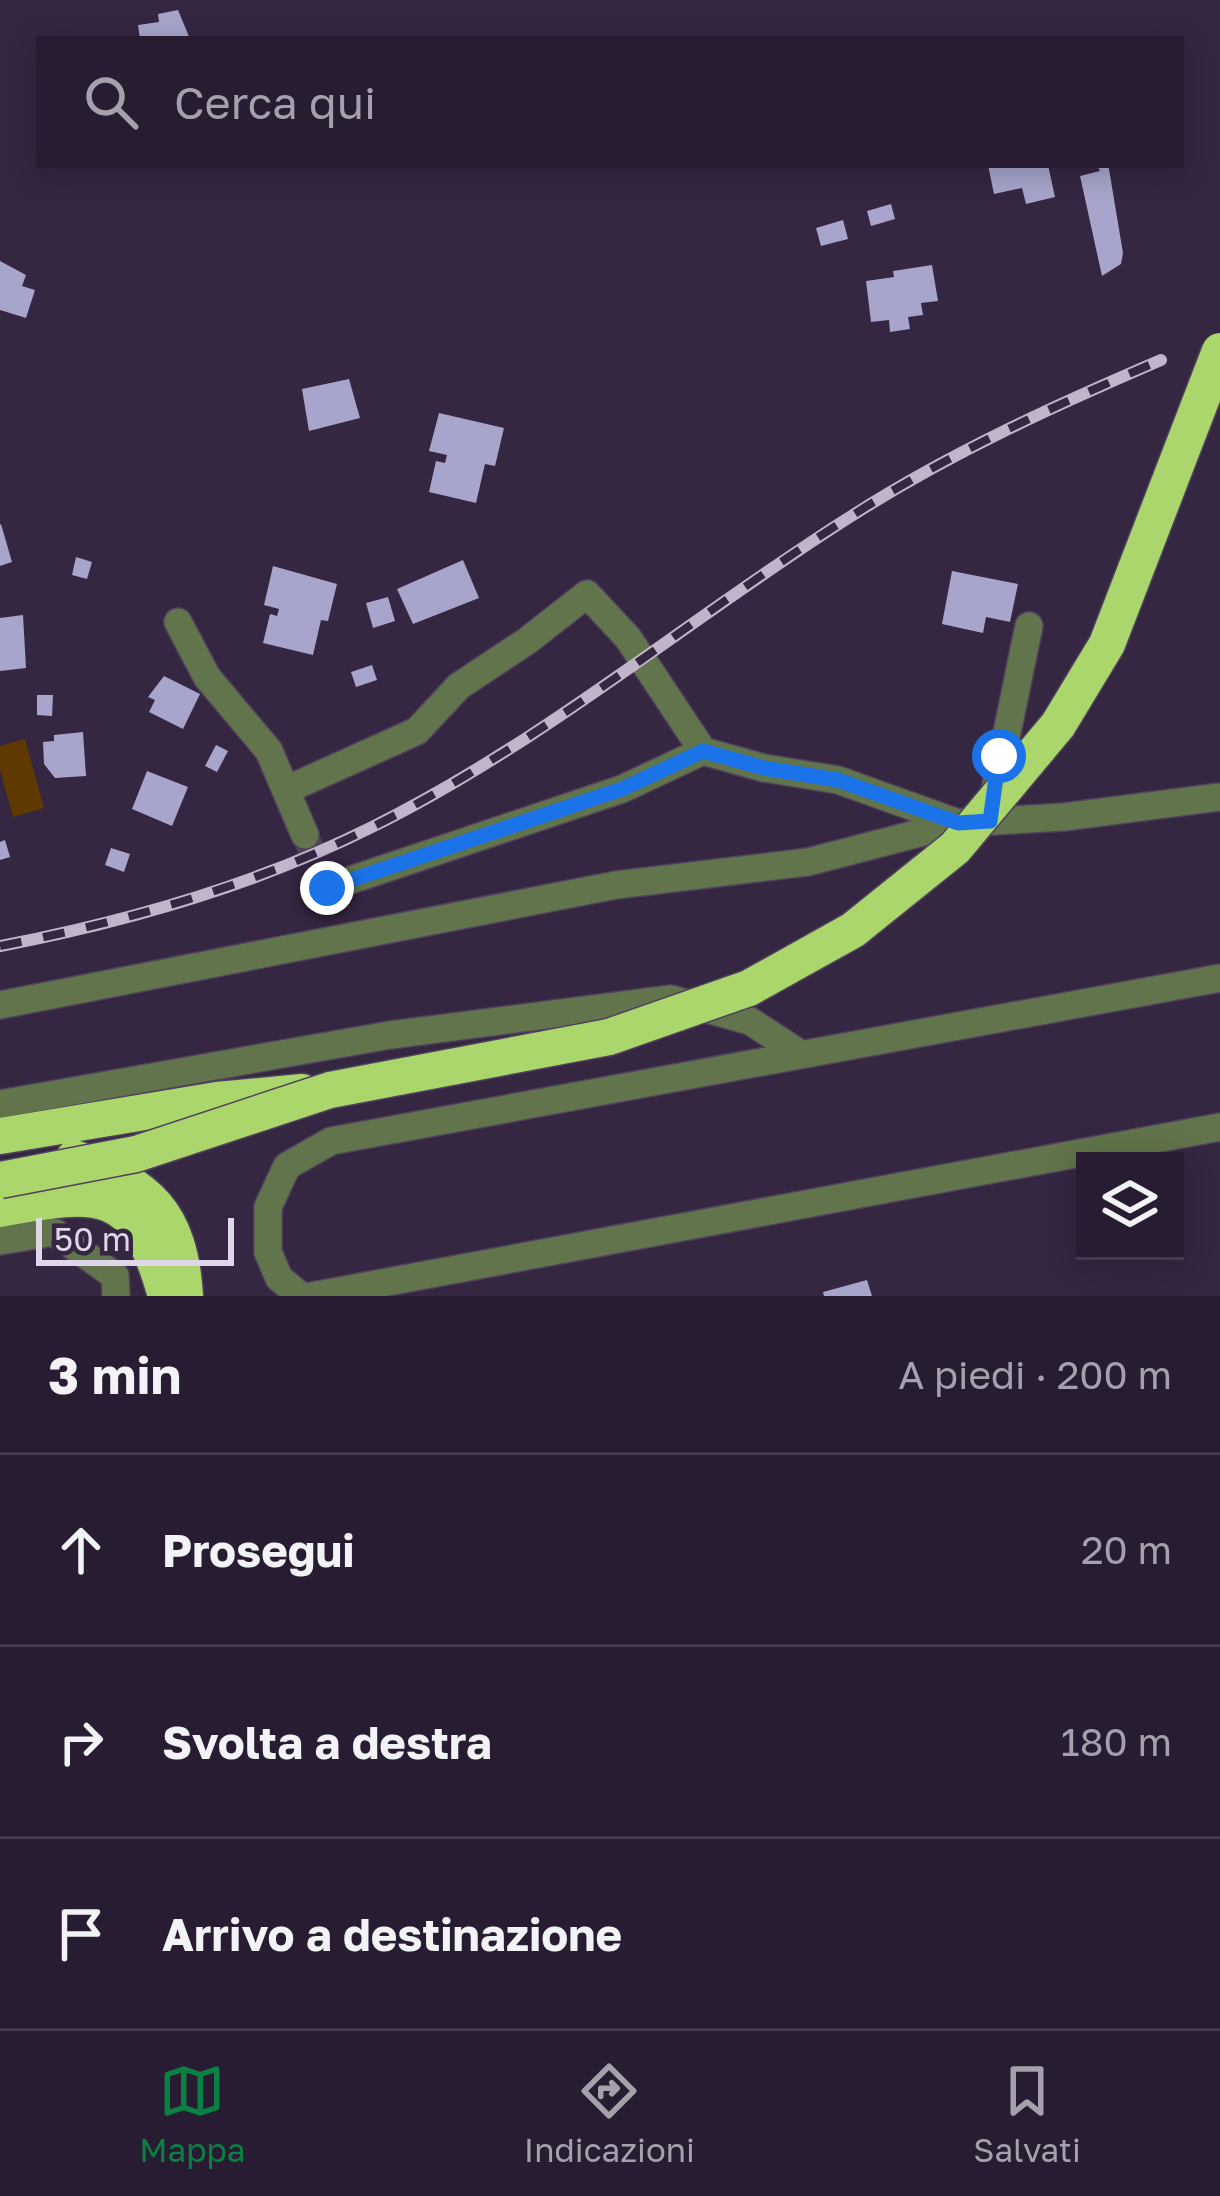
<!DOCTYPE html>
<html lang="it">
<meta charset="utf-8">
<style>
body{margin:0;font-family:"Golos Text",sans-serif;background:#30253a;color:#f1f3f6}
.controls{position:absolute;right:36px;bottom:36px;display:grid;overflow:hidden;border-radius:0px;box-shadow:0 6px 30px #0003}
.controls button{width:108px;height:108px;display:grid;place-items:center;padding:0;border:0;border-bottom:3px solid #443a4d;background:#281c32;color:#f1f3f6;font:60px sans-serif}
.scale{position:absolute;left:36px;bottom:30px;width:198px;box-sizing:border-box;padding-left:12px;border:6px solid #dfd6e9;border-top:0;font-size:33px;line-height:42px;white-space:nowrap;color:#dfd6e9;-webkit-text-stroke:9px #352642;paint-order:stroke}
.stop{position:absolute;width:36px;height:36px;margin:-27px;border:9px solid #1a73e8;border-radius:50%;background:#fff}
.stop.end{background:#1a73e8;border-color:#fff;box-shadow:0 3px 12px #0008}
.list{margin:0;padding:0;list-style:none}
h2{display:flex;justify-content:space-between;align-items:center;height:156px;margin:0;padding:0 48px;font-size:51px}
h2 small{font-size:39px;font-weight:400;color:#a5a1ac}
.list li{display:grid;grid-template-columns:78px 1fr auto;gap:36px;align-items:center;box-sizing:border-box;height:192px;padding:0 48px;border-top:3px solid #443a4d}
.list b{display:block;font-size:45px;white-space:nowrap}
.list em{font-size:39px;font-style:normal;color:#a5a1ac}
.icon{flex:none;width:66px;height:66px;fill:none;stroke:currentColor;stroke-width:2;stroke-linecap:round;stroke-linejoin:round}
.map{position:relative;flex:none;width:1220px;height:1296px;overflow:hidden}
.search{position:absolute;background:#281c32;box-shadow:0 6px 30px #0003;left:36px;right:36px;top:36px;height:132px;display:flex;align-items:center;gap:30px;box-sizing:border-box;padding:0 42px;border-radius:0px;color:#a5a1ac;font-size:45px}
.sheet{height:732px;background:#281c32}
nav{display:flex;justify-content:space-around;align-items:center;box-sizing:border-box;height:168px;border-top:3px solid #443a4d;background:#281c32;font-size:33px;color:#a5a1ac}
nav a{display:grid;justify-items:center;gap:6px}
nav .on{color:#0b8043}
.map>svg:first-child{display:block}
.green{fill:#603900}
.building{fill:#a7a5cb}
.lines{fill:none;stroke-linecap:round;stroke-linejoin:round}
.minor-tunnel{stroke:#4e405b;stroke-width:27;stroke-dasharray:27 14;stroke-linecap:butt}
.minor-casing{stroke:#50425d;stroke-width:30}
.highway-casing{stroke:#50425d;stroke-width:39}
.minor{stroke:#62744b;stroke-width:27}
.highway{stroke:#aad66c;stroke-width:36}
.rail-casing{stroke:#c0b5ca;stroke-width:12}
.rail{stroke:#352642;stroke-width:8;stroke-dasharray:22;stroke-linecap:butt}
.highway-bridge-casing{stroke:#50425d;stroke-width:39;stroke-linecap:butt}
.highway-bridge{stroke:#aad66c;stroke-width:36}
.route{stroke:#1a73e8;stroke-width:15}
</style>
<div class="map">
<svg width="1220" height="1296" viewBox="0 0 1220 1296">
<rect width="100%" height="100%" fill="#352642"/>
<polygon class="green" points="25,739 44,808 13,817 0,770 0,746"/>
<g class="building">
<polygon points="178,10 190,39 140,39 138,25 159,22 158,14"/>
<polygon points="988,165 1048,165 1055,197 1026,204 1022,188 994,194"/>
<polygon points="1097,165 1107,165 1109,169 1123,253 1121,264 1102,276 1080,176 1100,171"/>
<polygon points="891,204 895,219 871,226 867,211"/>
<polygon points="843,220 848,239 821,246 816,228"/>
<polygon points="0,261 26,275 22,286 35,290 26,318 0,310"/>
<polygon points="932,265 938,301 921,303 923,315 908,317 910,329 890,332 889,320 871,322 866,281 894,277 893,271"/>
<polygon points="349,379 360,418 309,431 302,389"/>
<polygon points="439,413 504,428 495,466 485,464 476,503 429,492 436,461 445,463 447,455 429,451"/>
<polygon points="1,524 12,562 0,566 0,525"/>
<polygon points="76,557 92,562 87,579 72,575"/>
<polygon points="463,560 479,598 413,624 397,589"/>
<polygon points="273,566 337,584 328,621 321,620 313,655 263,643 270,614 277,616 279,609 264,605"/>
<polygon points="952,571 1018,584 1010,622 986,617 983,633 942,624"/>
<polygon points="388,597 395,621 373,628 366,603"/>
<polygon points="23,615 26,668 0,671 0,618"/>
<polygon points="372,665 377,680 356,687 351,672"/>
<polygon points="164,676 200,694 183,729 149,712 155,700 148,697"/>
<polygon points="37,695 53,695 52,716 37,715"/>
<polygon points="83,732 86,776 55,778 44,764 43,742 54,741 54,735"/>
<polygon points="216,745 228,751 217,772 205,766"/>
<polygon points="147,771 188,787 172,826 132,809"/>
<polygon points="5,840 10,857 0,860 0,842"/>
<polygon points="111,848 130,854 124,872 105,865"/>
<polygon points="867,1280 872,1296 824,1296 823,1292"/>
</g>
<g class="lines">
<polyline class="minor-tunnel" points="305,835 327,888"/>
<g class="minor-casing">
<g id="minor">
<polyline points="178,622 207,677 269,751 305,835"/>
<polyline points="286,790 417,731 459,686 527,641 587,594 628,638 703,751 764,768 838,780 958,823"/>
<polyline points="992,805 1029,626"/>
<polyline points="327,888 622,789 703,751"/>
<polyline points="0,1005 616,885 808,862 958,823 1064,817 1220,797"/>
<polyline points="0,1104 390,1035 671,999 750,1021 799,1053"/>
<polyline points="0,1241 54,1232 115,1276 116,1296"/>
<polyline points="301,1296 279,1278 268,1252 268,1207 287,1166 331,1141 1220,978"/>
<polyline points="312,1296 1220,1127"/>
</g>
</g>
<g class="highway-casing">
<g id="highway">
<polyline points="0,1136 217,1100 302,1092"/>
<path d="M 74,1158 C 149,1185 180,1213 185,1296"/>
<path d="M 0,1209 C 101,1191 135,1185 166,1296"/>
</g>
</g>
<use href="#minor" class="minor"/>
<use href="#highway" class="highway"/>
<g class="rail-casing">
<path id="rail" d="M 0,946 C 125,922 258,884 372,827 C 544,742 692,616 853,515 C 950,453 1056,405 1161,360"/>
</g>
<use href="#rail" class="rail"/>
<g class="highway-bridge-casing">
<polyline id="highway-bridge" points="0,1180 136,1154 330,1090 609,1037 749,988 853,930 955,848 1058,725 1107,644 1220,351"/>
</g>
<use href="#highway-bridge" class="highway-bridge"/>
</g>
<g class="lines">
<polyline class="route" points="327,888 622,789 703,751 764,768 838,780 958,823 990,821 999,756"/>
</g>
</svg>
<div class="controls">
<button><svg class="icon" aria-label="layers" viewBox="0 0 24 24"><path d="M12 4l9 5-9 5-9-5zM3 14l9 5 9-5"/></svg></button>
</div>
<div class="scale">50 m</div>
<div class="stop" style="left:999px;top:756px"></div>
<div class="stop end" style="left:327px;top:888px"></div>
<div class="search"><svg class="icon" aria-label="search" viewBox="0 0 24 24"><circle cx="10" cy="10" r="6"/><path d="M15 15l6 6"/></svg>Cerca qui</div>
</div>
<section class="sheet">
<h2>3 min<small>A piedi · 200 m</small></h2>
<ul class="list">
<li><svg class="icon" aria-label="ahead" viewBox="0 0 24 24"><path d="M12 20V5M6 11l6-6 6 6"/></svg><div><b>Prosegui</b></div><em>20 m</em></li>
<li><svg class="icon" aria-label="right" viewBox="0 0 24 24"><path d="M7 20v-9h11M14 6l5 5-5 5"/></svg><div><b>Svolta a destra</b></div><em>180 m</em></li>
<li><svg class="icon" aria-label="arrive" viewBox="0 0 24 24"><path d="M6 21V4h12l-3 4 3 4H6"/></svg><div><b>Arrivo a destinazione</b></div></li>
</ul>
</section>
<nav>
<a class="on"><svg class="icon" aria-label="map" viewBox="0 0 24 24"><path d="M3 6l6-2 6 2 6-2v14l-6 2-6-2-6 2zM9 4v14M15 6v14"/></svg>Mappa</a>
<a><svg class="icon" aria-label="directions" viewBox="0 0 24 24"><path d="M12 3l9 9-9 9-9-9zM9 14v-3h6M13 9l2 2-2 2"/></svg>Indicazioni</a>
<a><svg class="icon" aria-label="saved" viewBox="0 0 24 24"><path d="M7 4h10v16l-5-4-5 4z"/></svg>Salvati</a>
</nav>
